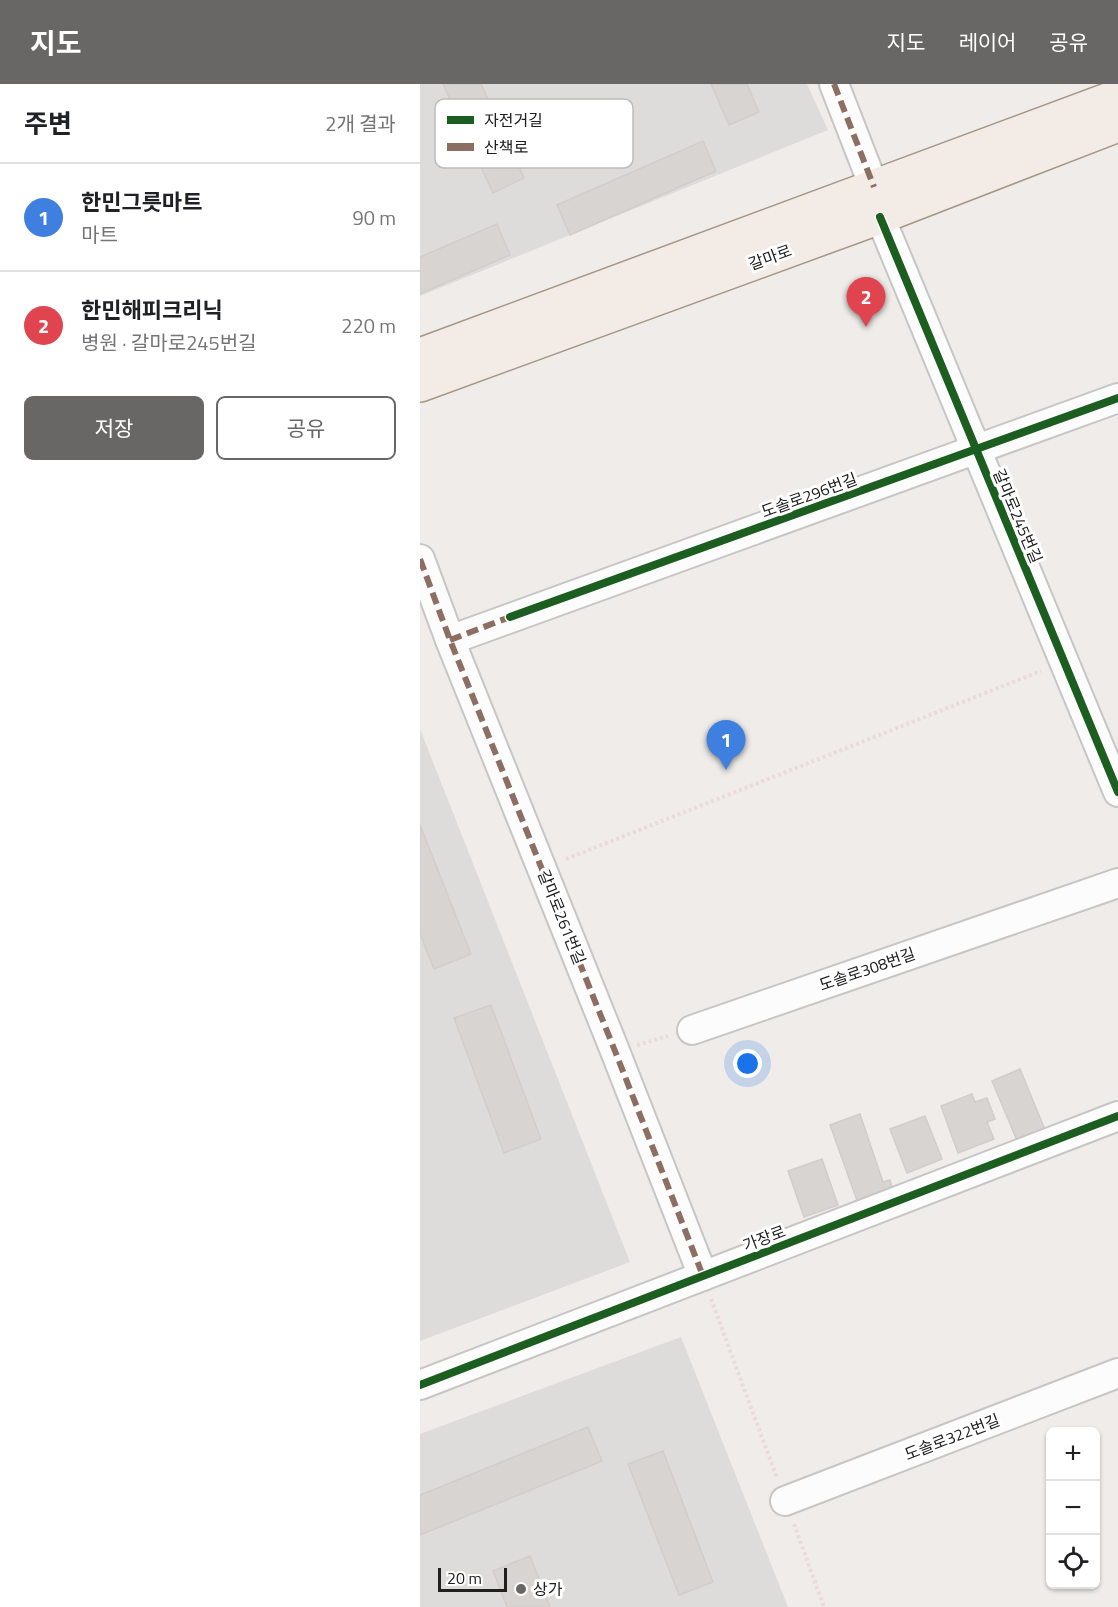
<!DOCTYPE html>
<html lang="ko">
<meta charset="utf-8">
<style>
body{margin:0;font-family:"Titillium Web","Noto Sans KR",sans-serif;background:#f6f6f6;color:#202124}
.controls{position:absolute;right:18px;bottom:18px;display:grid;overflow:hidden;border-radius:9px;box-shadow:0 2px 4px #0004}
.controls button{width:54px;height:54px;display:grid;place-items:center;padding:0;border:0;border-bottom:2px solid #e0e0e0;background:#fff;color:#202124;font:30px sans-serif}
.scale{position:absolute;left:18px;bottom:15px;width:69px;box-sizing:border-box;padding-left:6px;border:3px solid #202020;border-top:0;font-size:16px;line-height:21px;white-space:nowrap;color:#202020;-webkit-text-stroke:4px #fff;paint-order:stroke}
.you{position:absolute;left:328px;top:980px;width:21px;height:21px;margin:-15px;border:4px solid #fff;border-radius:50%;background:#1a73e8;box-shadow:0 0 0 9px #1a73e833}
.badge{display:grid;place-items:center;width:39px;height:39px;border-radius:50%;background:#686766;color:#fff;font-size:20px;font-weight:700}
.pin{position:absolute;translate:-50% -50px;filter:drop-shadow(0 2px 3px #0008)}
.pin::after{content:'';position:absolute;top:32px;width:21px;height:18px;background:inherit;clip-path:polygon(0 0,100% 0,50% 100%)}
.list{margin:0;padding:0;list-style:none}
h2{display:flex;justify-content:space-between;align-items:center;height:78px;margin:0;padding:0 24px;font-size:26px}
h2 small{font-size:20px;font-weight:400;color:#757577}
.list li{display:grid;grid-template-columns:39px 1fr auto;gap:18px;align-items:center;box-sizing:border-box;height:108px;padding:0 24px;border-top:2px solid #e0e0e0}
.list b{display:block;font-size:22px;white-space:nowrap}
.list p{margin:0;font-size:20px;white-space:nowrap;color:#757577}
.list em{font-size:20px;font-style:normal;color:#757577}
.actions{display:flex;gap:12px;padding:18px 24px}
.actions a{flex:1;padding:14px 0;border:2px solid #686766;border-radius:9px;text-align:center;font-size:21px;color:#686766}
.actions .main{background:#686766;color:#fff}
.icon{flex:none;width:33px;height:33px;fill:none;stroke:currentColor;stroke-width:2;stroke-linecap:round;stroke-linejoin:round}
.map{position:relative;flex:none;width:698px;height:1523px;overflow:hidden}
header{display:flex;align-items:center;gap:36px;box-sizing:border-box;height:84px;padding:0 30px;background:#686766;color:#fff}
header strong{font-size:28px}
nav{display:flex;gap:33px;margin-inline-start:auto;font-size:21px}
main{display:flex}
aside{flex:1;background:#fff}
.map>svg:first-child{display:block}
.residential{fill:#dedcda}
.building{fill:#d7d4d2;stroke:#d2cdca;stroke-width:1.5}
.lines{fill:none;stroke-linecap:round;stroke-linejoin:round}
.minor-casing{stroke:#c7c6c5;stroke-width:32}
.major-casing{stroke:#a69685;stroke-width:36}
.path{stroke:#ecd9da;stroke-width:4;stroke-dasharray:3 3;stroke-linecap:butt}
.minor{stroke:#fdfcfc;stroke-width:28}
.major{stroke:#f2ebe6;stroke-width:33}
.quiet{stroke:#8d6e63;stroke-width:6;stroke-dasharray:12 6;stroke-linecap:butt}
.cycleway-casing{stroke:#fff;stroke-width:11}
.cycleway{stroke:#1b5e20;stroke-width:8}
.poi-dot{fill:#686766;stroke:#fff;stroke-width:2}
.labels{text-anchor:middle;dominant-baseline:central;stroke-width:6;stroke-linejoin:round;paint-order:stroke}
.street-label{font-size:16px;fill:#202020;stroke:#fff}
.poi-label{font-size:16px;fill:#202020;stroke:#fff;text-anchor:start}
.key{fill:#fff;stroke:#bcbcbc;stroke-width:1.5}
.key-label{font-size:16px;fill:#202020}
</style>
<header>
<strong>지도</strong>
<nav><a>지도</a><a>레이어</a><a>공유</a></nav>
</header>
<main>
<aside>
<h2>주변<small>2개 결과</small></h2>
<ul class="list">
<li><span class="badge" style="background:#3f7fe0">1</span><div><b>한민그릇마트</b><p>마트</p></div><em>90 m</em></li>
<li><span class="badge" style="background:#e0444e">2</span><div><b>한민해피크리닉</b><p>병원 · 갈마로245번길</p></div><em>220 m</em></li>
</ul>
<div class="actions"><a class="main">저장</a><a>공유</a></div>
</aside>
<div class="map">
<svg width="698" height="1523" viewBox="0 0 698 1523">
<rect width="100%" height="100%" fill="#efece9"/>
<g class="residential">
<polygon points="0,0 387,0 408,46 0,212"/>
<polygon points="0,645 210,1178 0,1257"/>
<polygon points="261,1253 368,1523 0,1523 0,1350"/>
</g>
<g class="building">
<polygon points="23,0 61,0 104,94 73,109"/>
<polygon points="291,0 327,0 339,28 309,41"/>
<polygon points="283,57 296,87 150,151 137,121"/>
<polygon points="77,140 90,171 0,210 0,173"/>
<polygon points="0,741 51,870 14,885 0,850"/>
<polygon points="71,921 121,1055 84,1069 34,934"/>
<polygon points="600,985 626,1048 598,1059 572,997"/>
<polygon points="552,1010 555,1018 567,1014 575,1035 567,1038 574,1055 538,1069 521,1022"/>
<polygon points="440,1030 463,1098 470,1096 474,1110 439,1122 410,1041"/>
<polygon points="505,1032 522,1075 487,1089 470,1045"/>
<polygon points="402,1075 418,1121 384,1133 368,1087"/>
<polygon points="168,1343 182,1377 0,1451 0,1411"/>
<polygon points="243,1367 293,1498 259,1511 208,1380"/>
<polygon points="110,1472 130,1523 87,1523 73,1487"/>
</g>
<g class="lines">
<g class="minor-casing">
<g id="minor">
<polyline points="414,0 454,103"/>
<polyline points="460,133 698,708"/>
<polyline points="0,475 30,556 195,967 283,1192"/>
<polyline points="30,556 698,314"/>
<polyline points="272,946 698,799"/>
<polyline points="0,1301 698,1032"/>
<polyline points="365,1417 698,1289"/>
</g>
</g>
<g class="major-casing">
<g id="major">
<polyline points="0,271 698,12"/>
<polyline points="0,301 460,133 698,41"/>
</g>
</g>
<g class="path">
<polyline points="146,775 621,587"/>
<polyline points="217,961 248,952"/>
<polyline points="291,1215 357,1394"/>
<polyline points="374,1440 404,1523"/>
</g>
<use href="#minor" class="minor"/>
<use href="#major" class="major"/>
<g class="quiet">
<polyline points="414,0 454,103"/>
<polyline points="0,475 30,556 195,967 283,1192"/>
<polyline points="30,556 90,533"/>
</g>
<g class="cycleway-casing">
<g id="cycleway">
<polyline points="460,133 698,708"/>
<polyline points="90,533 698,314"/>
<polyline points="0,1301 698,1032"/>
</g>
</g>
<use href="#cycleway" class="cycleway"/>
</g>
<circle class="poi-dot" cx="101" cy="1505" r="6"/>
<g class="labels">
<g class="street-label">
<text transform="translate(350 173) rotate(-20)">갈마로</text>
<text transform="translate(389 411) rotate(-20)">도솔로296번길</text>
<text transform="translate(598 432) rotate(67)">갈마로245번길</text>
<text transform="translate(142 833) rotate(68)">갈마로261번길</text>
<text transform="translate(447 885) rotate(-19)">도솔로308번길</text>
<text transform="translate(344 1154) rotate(-21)">가장로</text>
<text transform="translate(532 1353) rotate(-21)">도솔로322번길</text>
</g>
<g class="poi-label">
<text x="113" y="1505">상가</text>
</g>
</g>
<rect x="15" y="15" width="198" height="69" rx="9" class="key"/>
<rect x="27" y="32" width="27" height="8" fill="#1b5e20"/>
<rect x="27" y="59" width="27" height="8" fill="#8d6e63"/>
<g class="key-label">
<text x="64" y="42">자전거길</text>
<text x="64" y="69">산책로</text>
</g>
</svg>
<div class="controls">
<button>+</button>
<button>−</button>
<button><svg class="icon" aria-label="locate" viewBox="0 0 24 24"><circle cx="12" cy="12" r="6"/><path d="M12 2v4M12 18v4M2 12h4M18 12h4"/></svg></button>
</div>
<div class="scale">20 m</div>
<div class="you"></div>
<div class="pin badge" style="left:306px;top:686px;background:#3f7fe0">1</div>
<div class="pin badge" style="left:446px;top:243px;background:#e0444e">2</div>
</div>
</main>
